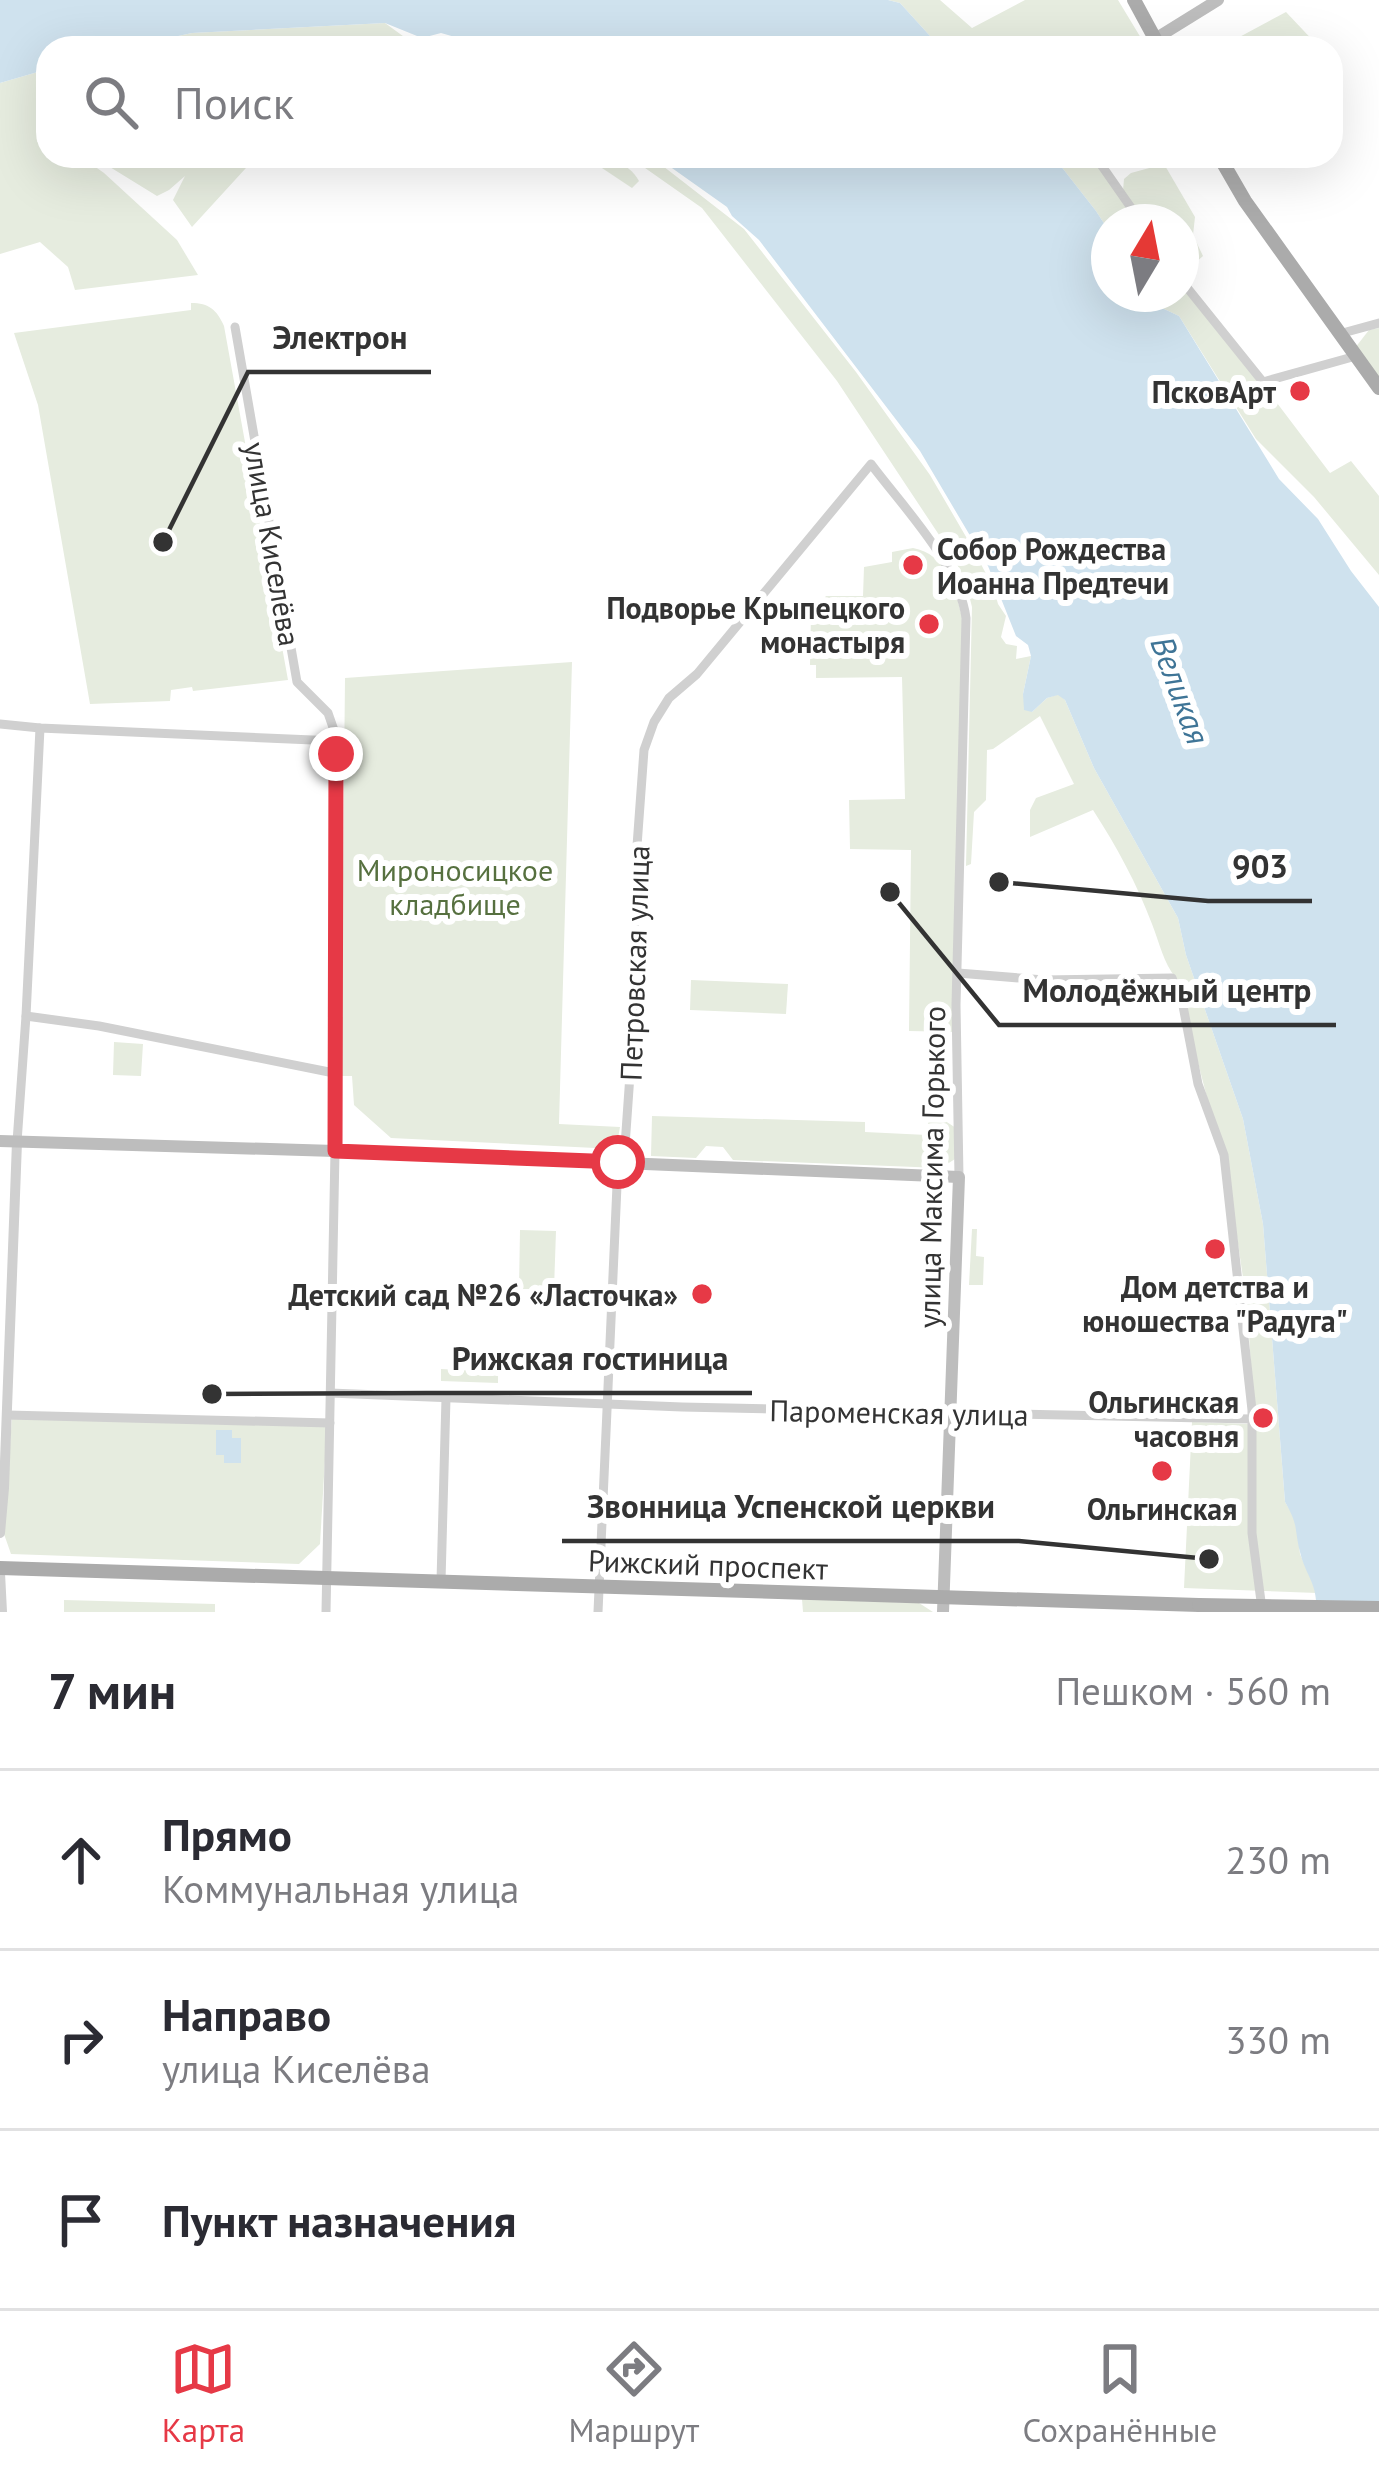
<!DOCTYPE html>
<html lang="ru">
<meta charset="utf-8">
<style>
body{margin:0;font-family:"PT Sans",sans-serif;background:#f2f2f3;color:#2b2b33}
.compass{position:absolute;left:1091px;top:204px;width:108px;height:108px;border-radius:50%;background:#fff;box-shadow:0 12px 48px #0002;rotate:10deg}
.stop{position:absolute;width:36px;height:36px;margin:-27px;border:9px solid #e63946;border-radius:50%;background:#fff}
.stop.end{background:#e63946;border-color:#fff;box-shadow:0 3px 12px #0008}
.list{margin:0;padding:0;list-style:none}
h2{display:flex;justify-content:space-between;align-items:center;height:156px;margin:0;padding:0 48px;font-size:51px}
h2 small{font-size:39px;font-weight:400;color:#7c7c81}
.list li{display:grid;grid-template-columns:78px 1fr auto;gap:36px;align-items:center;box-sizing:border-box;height:180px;padding:0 48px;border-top:3px solid #e1e1e2}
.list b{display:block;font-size:45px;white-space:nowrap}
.list p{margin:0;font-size:39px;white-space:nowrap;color:#7c7c81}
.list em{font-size:39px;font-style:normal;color:#7c7c81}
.icon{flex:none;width:66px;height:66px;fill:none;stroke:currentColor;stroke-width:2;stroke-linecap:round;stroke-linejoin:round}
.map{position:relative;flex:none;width:1379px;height:1612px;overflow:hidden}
.search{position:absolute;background:#fff;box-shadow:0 12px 48px #0002;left:36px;right:36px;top:36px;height:132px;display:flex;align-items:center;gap:30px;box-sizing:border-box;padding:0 42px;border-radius:36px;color:#7c7c81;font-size:45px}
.sheet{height:696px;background:#fff}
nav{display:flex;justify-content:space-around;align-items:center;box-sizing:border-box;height:168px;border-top:3px solid #e1e1e2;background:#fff;font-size:33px;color:#7c7c81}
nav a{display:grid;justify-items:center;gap:6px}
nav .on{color:#e63946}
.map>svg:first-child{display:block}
.green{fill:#e6ecdf}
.water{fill:#cfe2ee}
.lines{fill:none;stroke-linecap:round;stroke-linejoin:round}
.minor{stroke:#d0d0d0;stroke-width:9}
.tertiary{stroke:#d0d0d0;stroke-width:10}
.secondary{stroke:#bdbdbd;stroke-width:12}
.primary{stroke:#ababab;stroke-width:14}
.primary-bridge{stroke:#ababab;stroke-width:14}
.route{stroke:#e63946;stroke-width:15}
.poi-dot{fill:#e63946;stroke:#fff;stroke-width:4.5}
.labels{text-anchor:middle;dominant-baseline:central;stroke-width:12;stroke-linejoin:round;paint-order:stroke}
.poi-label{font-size:30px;font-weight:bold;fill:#333;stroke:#fff;text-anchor:end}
.street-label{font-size:30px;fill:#333;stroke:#fff}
.park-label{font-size:30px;fill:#56703f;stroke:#fff}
.water-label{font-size:33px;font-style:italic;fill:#3f7597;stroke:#fff}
.leader{fill:none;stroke:#333;stroke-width:4.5}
.callout-dot{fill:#333;stroke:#fff;stroke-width:4.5}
.callout-label{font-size:33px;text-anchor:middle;font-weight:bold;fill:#333;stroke:#fff;stroke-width:12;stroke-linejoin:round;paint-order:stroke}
</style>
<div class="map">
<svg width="1379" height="1612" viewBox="0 0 1379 1612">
<rect width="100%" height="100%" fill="#fff"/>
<g class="green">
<polygon points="888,0 940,0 972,28 1025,0 1118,0 1144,43 1137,48 941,48 900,3"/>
<polygon points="1286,12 1320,48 1219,48"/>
<polygon points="385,23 407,39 450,48 123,48 192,33"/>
<path d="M 48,69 L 48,119 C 38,124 36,131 37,142 L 48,144 L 48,156 L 80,156 L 104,173 L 177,240 L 198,275 L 75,290 L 68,267 L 40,242 L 0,254 L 0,83 Z"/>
<polygon points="92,156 257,156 192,227 173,200 185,176 169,190 157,196"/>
<path d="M 584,156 C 605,156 628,161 639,181 L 632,188 Z"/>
<path d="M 628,156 L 650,156 L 744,229 L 856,372 L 930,475 L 972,547 L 994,589 L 998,604 L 1006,616 L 1001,637 L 1006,644 L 1017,646 L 1016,659 L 1031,656 L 1023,694 L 1032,712 L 1047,698 L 1059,694 L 1065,700 L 1094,768 L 1178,918 L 1186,955 L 1243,1119 L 1263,1224 L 1285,1502 L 1296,1520 L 1300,1554 L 1317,1593 L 1184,1588 L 1192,1422 L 1251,1424 L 1268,1428 L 1275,1419 L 1271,1412 L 1254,1411 L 1247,1305 L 1229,1182 L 1176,978 C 1163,962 1160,944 1152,924 C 1137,884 1117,847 1093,810 L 1030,837 L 1030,810 L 1036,798 L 1074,784 L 1040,716 L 993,749 L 987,750 L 986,800 L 974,812 L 971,864 L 966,866 L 972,607 L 966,583 L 953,556 L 837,381 L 702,208 Z"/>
<polygon points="1053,156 1090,156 1140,222 1109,222 1109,231 1096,211"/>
<polygon points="1164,164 1195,217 1193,235 1203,256 1188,269 1181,267 1181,222 1147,222 1123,191 1124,179 1131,173"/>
<polygon points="1181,276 1330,473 1351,461 1379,496 1379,575 1314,497 1256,439 1179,316 1162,308 1151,294 1181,294"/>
<path d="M 191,303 C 209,303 217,310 224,326 L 288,680 L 193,691 L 192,687 L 171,690 L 170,701 L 90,704 L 38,405 L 14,333 L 191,310 Z"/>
<polygon points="1379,328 1379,382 1355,348 1369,330"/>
<path d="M 913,548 C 946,554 955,588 962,617 L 958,1032 L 909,1031 L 911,850 L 850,849 L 849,800 L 905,799 L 902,677 L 816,678 L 816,665 L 810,665 L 811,613 L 826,596 L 863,596 L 864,567 L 892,562 L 892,552 Z"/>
<polygon points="572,662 559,1124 620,1127 616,1149 391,1138 354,1105 352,1076 341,1076 345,678"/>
<polygon points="691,980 788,984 786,1014 690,1010"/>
<polygon points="114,1042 143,1044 141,1076 113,1075"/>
<polygon points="936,1115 956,1128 955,1159 941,1168 733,1160 723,1147 706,1146 696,1158 651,1156 652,1116 865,1122 865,1132 927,1135 928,1123"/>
<polygon points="972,1229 977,1229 976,1256 984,1257 983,1285 969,1285"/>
<polygon points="520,1230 556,1231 554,1289 519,1289"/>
<polygon points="441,1369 498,1372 498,1383 441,1381"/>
<polygon points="12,1417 327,1425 320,1544 299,1564 11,1554 4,1534"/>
<polygon points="802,1599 919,1603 933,1612 803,1612"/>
<polygon points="64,1600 215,1604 215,1612 64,1612"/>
</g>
<g class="water">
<polygon points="0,0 888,0 900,3 941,48 471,48 462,39 441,33 422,38 385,23 192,33 123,48 48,48 48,69 0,83"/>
<path d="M 655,156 L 1053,156 L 1096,211 L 1109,231 L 1109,294 L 1151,294 L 1162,308 L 1179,316 L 1279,479 L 1318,519 L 1351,571 L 1379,607 L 1379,1612 L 1316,1612 C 1318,1583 1306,1577 1300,1552 C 1294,1528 1299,1526 1285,1502 L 1263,1224 L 1243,1119 L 1186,955 L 1178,918 L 1094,768 L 1065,700 L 1058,695 L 1047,698 L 1032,712 L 1024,710 L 1023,694 L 1031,656 L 1028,645 L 1016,636 L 988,566 L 920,451 L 759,240 L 732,216 L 727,207 Z"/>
<polygon points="216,1430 232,1430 232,1438 241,1438 241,1463 224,1463 224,1455 216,1455"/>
</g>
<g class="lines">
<g class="minor">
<polyline points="1095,156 1141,222"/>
<polyline points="1181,280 1263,382 1356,356"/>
<polyline points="235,327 297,682 328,713 336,736 335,1151 326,1612"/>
<polyline points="1339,334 1379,323"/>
<polyline points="0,724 40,728 336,741"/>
<polyline points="958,973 1044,980 1172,978 1183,1006 1198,1084 1224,1155 1252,1410 1252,1533 1262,1609"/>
<polyline points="26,1016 99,1026 334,1073"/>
<polyline points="17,1142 26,1016 40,728"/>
<polyline points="330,1393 682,1407 1251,1419"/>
<polyline points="7,1415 330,1423"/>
<polyline points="441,1581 446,1398"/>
<path d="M 598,1612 L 618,1163 L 625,1146 L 637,975 L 633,901 L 644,750 L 654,722 L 669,698 L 697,674 L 871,464 C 903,507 959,564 966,618 L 956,1005 L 959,1177"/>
</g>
<g class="tertiary">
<polyline points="0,1533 4,1488 17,1142"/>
<polyline points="0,1573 2,1612"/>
</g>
<g class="secondary">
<polyline points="1155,39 1218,0"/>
<polyline points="0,1141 335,1151 959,1177 943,1612"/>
</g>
<g class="primary">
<polyline points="1134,0 1160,48"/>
<polyline points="1219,156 1245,201 1379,388"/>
<polyline points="0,1568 1199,1605"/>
</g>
<polyline class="primary-bridge" points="1199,1605 1379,1608"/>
</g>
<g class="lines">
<polyline class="route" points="336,754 335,1151 618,1162"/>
</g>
<g class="poi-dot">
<circle cx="1300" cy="391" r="12"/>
<circle cx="913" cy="565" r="12"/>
<circle cx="929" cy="624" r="12"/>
<circle cx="1215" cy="1249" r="12"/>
<circle cx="702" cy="1294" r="12"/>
<circle cx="1263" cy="1418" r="12"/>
<circle cx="1162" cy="1471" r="12"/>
</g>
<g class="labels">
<g class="poi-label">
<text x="1276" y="391">ПсковАрт</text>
<text x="937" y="548" text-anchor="start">Собор Рождества<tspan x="937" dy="34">Иоанна Предтечи</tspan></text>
<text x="905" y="607">Подворье Крыпецкого<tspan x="905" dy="34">монастыря</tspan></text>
<text x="1215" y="1286" text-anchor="middle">Дом детства и<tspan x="1215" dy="34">юношества "Радуга"</tspan></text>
<text x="678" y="1294">Детский сад №26 «Ласточка»</text>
<text x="1239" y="1401">Ольгинская<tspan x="1239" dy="34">часовня</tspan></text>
<text x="1162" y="1508" text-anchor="middle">Ольгинская</text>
</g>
<g class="street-label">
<text transform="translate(273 544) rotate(80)">улица Киселёва</text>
<text transform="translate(634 963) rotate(-88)">Петровская улица</text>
<text transform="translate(931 1167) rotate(-89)">улица Максима Горького</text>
<text transform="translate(899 1412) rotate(1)">Пароменская улица</text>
<text transform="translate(708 1564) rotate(2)">Рижский проспект</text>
</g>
<g class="park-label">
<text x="455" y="869">Мироносицкое<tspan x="455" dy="34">кладбище</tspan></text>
</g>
<g class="water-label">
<text transform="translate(1181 690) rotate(70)">Великая</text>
</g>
</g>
<path class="leader" d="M163 542L248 372H431M999 882L1208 901H1312M890 892L999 1025H1336M212 1394L427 1393H752M1209 1559L1019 1541H562"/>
<g class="callout-dot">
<circle cx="163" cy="542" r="12"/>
<circle cx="999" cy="882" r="12"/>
<circle cx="890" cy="892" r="12"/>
<circle cx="212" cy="1394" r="12"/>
<circle cx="1209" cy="1559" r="12"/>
</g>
<g class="callout-label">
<text x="340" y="349">Электрон</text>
<text x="1260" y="878">903</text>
<text x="1167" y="1002">Молодёжный центр</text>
<text x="590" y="1370">Рижская гостиница</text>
<text x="791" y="1518">Звонница Успенской церкви</text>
</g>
</svg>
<svg class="compass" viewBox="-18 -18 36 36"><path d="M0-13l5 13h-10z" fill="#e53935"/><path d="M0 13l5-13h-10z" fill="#7c7c81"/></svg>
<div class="stop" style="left:618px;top:1162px"></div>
<div class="stop end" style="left:336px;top:754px"></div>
<div class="search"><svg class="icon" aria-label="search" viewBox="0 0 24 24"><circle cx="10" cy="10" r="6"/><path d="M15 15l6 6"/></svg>Поиск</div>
</div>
<section class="sheet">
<h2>7 мин<small>Пешком · 560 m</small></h2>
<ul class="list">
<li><svg class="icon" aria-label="ahead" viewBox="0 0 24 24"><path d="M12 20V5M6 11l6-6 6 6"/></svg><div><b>Прямо</b><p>Коммунальная улица</p></div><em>230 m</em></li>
<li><svg class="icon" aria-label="right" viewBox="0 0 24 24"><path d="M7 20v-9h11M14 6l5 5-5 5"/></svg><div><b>Направо</b><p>улица Киселёва</p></div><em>330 m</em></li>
<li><svg class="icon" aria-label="arrive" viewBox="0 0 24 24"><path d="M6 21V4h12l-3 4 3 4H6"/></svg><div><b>Пункт назначения</b></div></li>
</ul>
</section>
<nav>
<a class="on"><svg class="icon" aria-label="map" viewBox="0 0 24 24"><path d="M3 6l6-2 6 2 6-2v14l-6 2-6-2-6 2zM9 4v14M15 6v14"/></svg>Карта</a>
<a><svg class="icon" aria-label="directions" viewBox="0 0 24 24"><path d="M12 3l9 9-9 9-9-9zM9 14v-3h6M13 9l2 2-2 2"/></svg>Маршрут</a>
<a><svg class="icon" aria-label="saved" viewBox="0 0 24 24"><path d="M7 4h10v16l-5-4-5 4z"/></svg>Сохранённые</a>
</nav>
